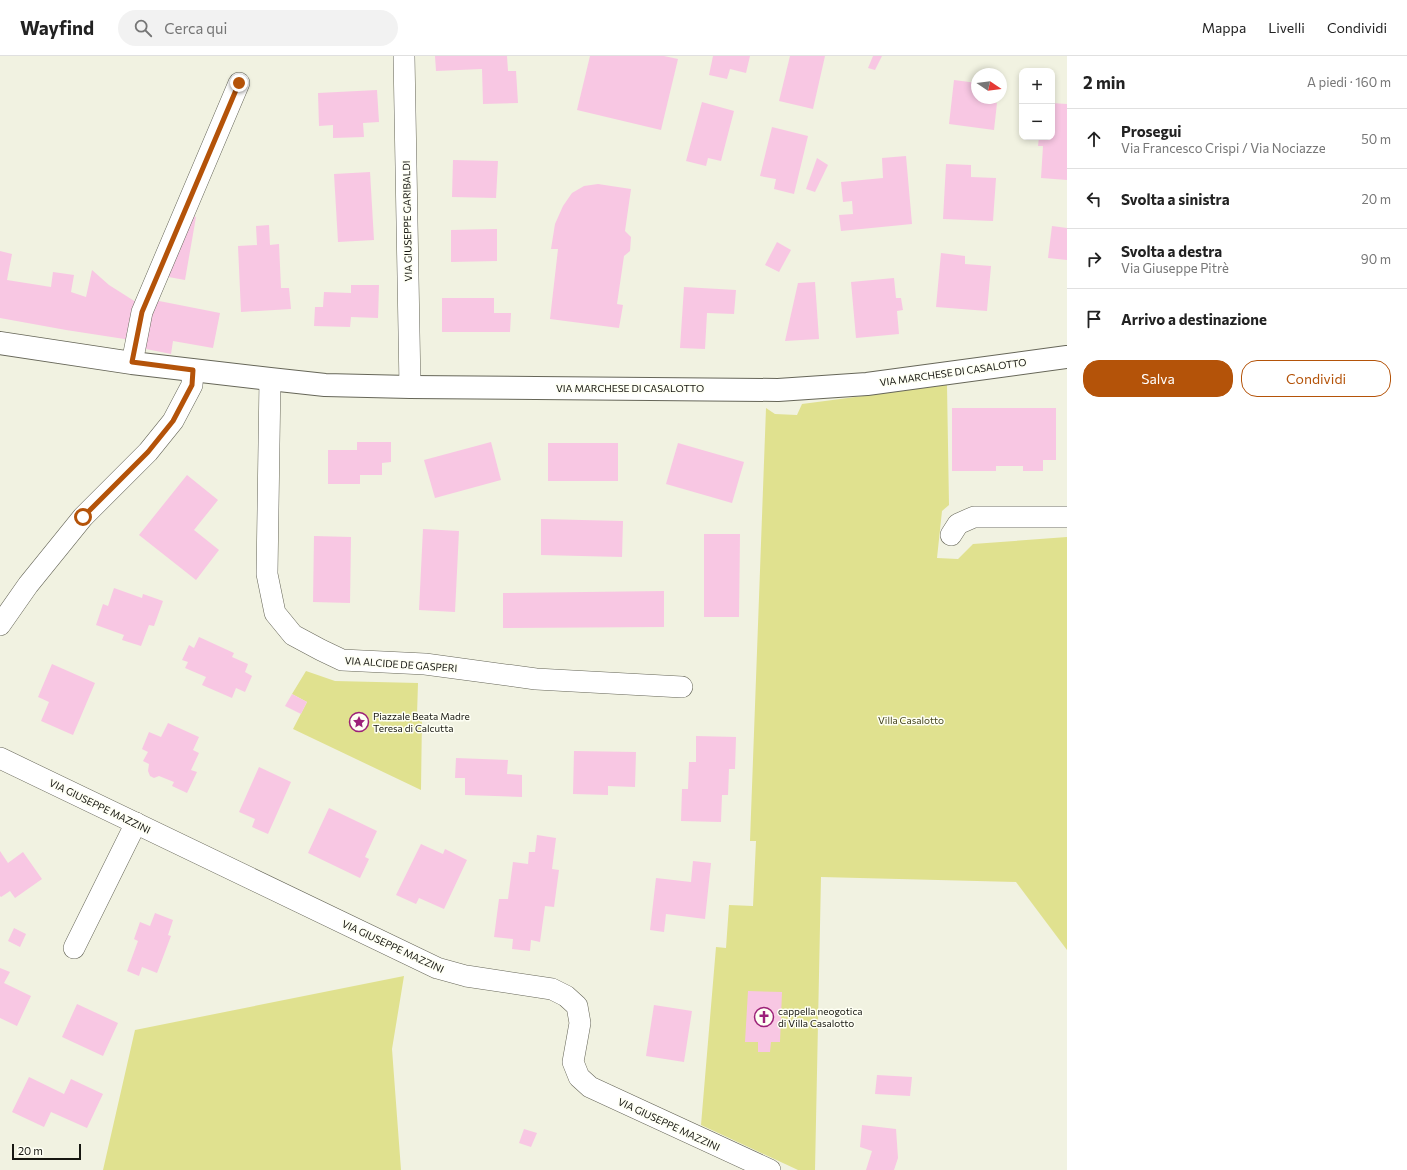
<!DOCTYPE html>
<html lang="it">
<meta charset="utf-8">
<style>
body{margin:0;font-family:Commissioner,sans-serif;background:#f2f2f2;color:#222}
.controls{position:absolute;right:12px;top:12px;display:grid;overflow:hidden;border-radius:8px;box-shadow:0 2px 6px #0003}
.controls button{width:36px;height:36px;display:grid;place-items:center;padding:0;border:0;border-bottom:1px solid #e0e0e0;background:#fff;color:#222;font:20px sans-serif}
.compass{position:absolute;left:971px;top:12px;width:36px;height:36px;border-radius:50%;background:#fff;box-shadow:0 2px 6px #0003;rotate:103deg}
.scale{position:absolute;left:12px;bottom:10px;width:69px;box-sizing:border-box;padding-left:4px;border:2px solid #171711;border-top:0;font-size:11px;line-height:14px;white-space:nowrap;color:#171711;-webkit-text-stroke:3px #fefff4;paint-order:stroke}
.stop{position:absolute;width:12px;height:12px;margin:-9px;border:3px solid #b45309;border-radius:50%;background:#fff}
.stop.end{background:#b45309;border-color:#fff;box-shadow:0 1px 4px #0008}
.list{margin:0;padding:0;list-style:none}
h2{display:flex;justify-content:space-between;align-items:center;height:52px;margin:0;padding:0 16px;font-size:17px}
h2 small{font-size:13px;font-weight:400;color:#767676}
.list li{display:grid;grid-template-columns:26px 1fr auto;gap:12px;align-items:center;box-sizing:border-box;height:60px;padding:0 16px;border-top:1px solid #e0e0e0}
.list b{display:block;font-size:15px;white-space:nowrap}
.list p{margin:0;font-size:13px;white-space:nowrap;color:#767676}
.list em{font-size:13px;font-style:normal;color:#767676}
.actions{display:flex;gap:8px;padding:12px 16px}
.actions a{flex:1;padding:9px 0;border:1px solid #b45309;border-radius:16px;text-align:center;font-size:14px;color:#b45309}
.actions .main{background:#b45309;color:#fff}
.icon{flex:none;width:22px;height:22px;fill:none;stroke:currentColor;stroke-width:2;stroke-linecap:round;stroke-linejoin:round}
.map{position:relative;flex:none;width:1067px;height:1114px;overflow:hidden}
header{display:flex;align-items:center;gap:24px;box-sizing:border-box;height:56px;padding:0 20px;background:#fff;border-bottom:1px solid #e0e0e0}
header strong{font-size:19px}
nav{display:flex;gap:22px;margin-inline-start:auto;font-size:14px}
.search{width:280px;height:36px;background:#f2f2f2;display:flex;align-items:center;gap:10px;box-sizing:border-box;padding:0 14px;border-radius:22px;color:#767676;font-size:15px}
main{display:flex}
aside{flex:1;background:#fff}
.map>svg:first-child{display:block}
.green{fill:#e0e18f}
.building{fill:#f8c7e3}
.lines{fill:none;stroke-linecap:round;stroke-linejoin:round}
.minor-casing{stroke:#666658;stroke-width:22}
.tertiary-casing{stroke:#666658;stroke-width:24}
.minor{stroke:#fff;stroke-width:21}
.tertiary{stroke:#fff;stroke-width:22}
.route{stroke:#b45309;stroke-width:5}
.labels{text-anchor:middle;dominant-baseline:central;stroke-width:3;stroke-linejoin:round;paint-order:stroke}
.street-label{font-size:10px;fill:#171711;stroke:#fefff4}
.poi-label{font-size:10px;fill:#171711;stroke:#fefff4;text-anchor:start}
.park-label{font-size:10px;fill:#44441e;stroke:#fefff4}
</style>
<header>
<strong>Wayfind</strong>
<div class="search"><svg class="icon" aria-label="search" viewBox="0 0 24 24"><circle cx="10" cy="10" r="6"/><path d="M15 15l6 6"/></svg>Cerca qui</div>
<nav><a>Mappa</a><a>Livelli</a><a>Condividi</a></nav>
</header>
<main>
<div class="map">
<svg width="1067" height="1114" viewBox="0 0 1067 1114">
<rect width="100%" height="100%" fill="#f1f2e1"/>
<g class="green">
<polygon points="947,329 949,449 942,455 937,502 958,503 973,488 1067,481 1067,894 1016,826 821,821 815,1114 798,1114 701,1069 716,891 726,892 729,849 753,850 756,785 750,785 766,352 775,358 797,359 802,348"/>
<polygon points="306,615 335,625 418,627 417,659 422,659 421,734 293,673 307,646 292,638"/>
<polygon points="404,920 392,993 401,1114 103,1114 135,974"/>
</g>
<g class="building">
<polygon points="435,0 507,0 508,15 516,15 518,47 483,48 482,13 436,15"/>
<polygon points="590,0 664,0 678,3 661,74 577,54"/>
<polygon points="713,0 750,0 746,17 730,13 727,23 709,19"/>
<polygon points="790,0 825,0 813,53 779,45"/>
<polygon points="873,0 882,0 875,14 868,12"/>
<polygon points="954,24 977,27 977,42 984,42 983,45 997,47 994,74 949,68"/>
<polygon points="377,34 379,66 363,67 364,81 333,82 333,69 319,70 318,37"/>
<polygon points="702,46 734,55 721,105 708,102 706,110 686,105"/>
<polygon points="1052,47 1067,48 1067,124 1041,122 1043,90 1038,90 1039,81 1052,81"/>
<polygon points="772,71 808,80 794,138 774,133 776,123 760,120"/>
<polygon points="906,100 912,168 841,175 839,159 853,158 852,145 843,146 841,126 883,122 882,102"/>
<polygon points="817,102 828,109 815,136 806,133"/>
<polygon points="453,104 498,105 496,142 452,141"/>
<polygon points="946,108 971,109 971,121 996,122 993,165 943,163"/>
<polygon points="370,116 374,184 338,186 334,118"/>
<polygon points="598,128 631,133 625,175 631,181 630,195 624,200 617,248 623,249 619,272 550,263 558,193 551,193 555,168 563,150 572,137 584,130"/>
<polygon points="189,159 196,161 185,224 163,220"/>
<polygon points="269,169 270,189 279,188 281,232 289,232 291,253 241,256 238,190 257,189 256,170"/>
<polygon points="1052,170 1067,172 1067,204 1048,202"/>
<polygon points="497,173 497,205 451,206 451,174"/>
<polygon points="777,186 791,194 779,216 765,209"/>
<polygon points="0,195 12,198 7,224 51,231 53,216 74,219 71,236 86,241 92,214 109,229 139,248 131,284 66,274 0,262"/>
<polygon points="941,197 965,200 965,208 991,210 987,255 936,251"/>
<polygon points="894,222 896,242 901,242 903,254 897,255 899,278 856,282 851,226"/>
<polygon points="815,226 819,283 785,285 798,227"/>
<polygon points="351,229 379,229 378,262 351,261 350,271 314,270 315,251 323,251 324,236 351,237"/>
<polygon points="684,231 736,234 734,258 707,257 705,293 680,292"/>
<polygon points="442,242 494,242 494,257 511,257 510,276 442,276"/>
<polygon points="154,244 220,257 213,292 173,285 171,298 141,292"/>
<polygon points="952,352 1056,352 1056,404 1043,404 1043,415 1023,415 1023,410 996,410 996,415 952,415"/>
<polygon points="357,386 391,386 391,406 382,407 382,419 360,419 360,428 328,428 328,394 357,394"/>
<polygon points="491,386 501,424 435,442 424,404"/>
<rect x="548" y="387" width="70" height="38"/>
<polygon points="678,387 744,406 732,447 666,428"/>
<polygon points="187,419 218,444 194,474 219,494 196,524 139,479"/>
<polygon points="541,463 623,465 622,501 541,499"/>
<polygon points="423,473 459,475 455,556 419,554"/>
<polygon points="704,478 740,478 739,561 704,561"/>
<polygon points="314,480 351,481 350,547 313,546"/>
<polygon points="114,532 142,542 143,538 163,545 154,570 149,569 141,590 122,584 124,579 96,569 103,548 108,550"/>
<polygon points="664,535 664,571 503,572 503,537"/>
<polygon points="199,581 234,597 232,601 248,608 245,616 252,620 245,636 236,632 232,642 202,629 206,621 185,612 188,606 182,604 189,589 194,592"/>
<polygon points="52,608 95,627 73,679 41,665 49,646 38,641"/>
<polygon points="292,638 307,646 301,658 285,650"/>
<polygon points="168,667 199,681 193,694 199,697 191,714 197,716 187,737 172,730 174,726 159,720 154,722 150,720 148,715 149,708 143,705 148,696 142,693 149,676 161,681"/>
<polygon points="696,680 736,681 735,713 729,713 728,739 722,739 721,766 681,765 682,733 688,733 689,706 696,706"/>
<polygon points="574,695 636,696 635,731 608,730 608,739 573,738"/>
<polygon points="456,702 508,704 507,718 522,719 522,741 465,739 465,722 455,722"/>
<polygon points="259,711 291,726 268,778 252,771 255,763 239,756"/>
<polygon points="329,752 377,775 365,801 369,803 360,822 308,797"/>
<polygon points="537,779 556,782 552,813 559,814 554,851 545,850 540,886 531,884 530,895 512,893 513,883 494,881 499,843 508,843 513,806 528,808 529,796 535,796"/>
<polygon points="421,788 443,798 445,793 467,804 444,853 419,842 416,848 396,839"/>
<polygon points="0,795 8,807 23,796 42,823 15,842 10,835 1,841 0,840"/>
<polygon points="693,805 711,807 705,863 666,858 664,876 650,874 656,822 691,826"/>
<polygon points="155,857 173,864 168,879 171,880 157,917 142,911 139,920 127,915 138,885 134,883 140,866 150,870"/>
<polygon points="14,872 26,878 20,891 8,885"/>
<polygon points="0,912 10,916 4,927 31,940 17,970 0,962"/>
<polygon points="748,935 782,936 780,986 771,986 770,996 758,996 758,986 745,986"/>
<polygon points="77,948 118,967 103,1000 62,981"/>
<polygon points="654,949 692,955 684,1006 646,1000"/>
<polygon points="877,1019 912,1021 910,1040 875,1038"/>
<polygon points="29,1021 64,1038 71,1023 103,1038 87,1072 51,1056 44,1071 12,1056"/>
<polygon points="862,1069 896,1073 898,1102 894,1114 866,1114 872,1095 860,1091"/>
<polygon points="524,1073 537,1077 531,1091 519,1087"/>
</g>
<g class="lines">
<g class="minor-casing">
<g id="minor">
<polyline points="404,0 410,331"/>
<polyline points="132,307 142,256 239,27"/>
<polyline points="270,323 267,518 275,557 293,579 321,594 342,604 425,608 536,623 682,631"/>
<polyline points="951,479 958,468 974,461 1067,461"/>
<polyline points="0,569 28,529 83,461 148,396 173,365 192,329 193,314"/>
<polyline points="0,702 437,912 466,920 552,933 566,940 577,950 580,967 573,1006 579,1021 590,1031 770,1114"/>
<polyline points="74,892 136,767"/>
</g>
</g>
<g class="tertiary-casing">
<polyline id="tertiary" points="0,287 132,307 270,323 325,329 410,331 778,334 867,328 1067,301"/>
</g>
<use href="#minor" class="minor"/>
<use href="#tertiary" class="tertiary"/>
</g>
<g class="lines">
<polyline class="route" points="83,461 148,396 173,365 192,329 193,314 132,306 142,256 239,27"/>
</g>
<defs>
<g id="sight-ring" transform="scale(1)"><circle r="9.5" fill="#fefff4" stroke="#9c2178" stroke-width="1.5"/><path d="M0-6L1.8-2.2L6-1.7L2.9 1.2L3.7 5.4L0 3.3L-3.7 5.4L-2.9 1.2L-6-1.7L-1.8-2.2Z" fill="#9c2178"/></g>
<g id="church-ring" transform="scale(1)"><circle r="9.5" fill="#fefff4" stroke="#9c2178" stroke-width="1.5"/><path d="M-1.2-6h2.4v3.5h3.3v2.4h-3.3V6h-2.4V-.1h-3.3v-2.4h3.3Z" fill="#9c2178"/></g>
</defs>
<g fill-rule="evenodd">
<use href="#sight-ring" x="359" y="666"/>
<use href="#church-ring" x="764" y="961"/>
</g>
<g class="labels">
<g class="street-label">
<text transform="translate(407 165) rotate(-91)">VIA GIUSEPPE GARIBALDI</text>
<text transform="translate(953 316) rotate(-8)">VIA MARCHESE DI CASALOTTO</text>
<text x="630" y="332">VIA MARCHESE DI CASALOTTO</text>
<text transform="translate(401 608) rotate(4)">VIA ALCIDE DE GASPERI</text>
<text transform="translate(100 750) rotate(26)">VIA GIUSEPPE MAZZINI</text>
<text transform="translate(393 890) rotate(25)">VIA GIUSEPPE MAZZINI</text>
<text transform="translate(669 1068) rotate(25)">VIA GIUSEPPE MAZZINI</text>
</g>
<g class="poi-label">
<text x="373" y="660">Piazzale Beata Madre<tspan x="373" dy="12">Teresa di Calcutta</tspan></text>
<text x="778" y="955">cappella neogotica<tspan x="778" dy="12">di Villa Casalotto</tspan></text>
</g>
<g class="park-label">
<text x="911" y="664">Villa Casalotto</text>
</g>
</g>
</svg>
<div class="controls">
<button>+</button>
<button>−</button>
</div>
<svg class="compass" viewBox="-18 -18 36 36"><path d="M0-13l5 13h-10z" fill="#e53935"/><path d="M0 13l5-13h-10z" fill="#767676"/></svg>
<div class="scale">20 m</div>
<div class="stop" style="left:83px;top:461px"></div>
<div class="stop end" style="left:239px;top:27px"></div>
</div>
<aside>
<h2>2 min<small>A piedi · 160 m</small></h2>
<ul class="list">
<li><svg class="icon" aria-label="ahead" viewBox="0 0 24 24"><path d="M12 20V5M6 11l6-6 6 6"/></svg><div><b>Prosegui</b><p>Via Francesco Crispi / Via Nociazze</p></div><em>50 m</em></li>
<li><svg class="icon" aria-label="left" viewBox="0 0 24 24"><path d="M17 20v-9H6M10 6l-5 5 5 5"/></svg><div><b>Svolta a sinistra</b></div><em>20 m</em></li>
<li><svg class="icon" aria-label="right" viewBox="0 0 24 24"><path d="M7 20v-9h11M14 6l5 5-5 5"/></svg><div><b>Svolta a destra</b><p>Via Giuseppe Pitrè</p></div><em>90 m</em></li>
<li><svg class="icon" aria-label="arrive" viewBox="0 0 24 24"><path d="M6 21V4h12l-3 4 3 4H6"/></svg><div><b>Arrivo a destinazione</b></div></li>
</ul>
<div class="actions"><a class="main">Salva</a><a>Condividi</a></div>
</aside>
</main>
